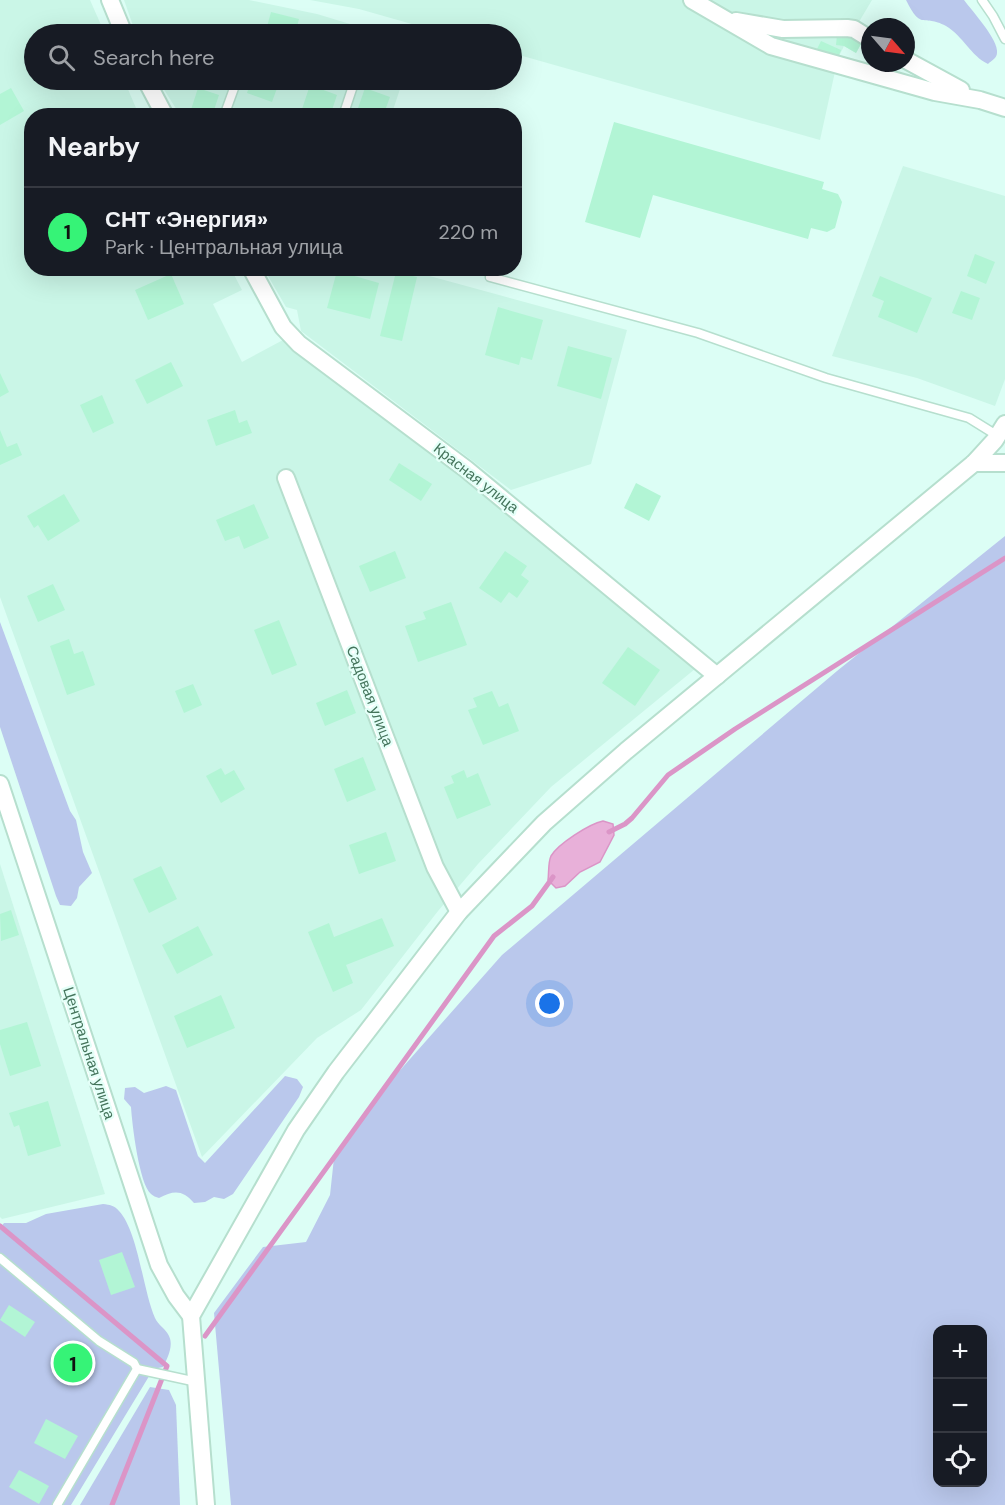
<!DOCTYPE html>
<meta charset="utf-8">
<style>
body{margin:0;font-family:"DM Sans",sans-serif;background:#20242c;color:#f1f3f6}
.controls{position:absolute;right:18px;bottom:18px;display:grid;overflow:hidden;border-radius:12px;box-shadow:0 6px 24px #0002}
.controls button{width:54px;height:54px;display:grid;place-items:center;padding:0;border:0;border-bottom:2px solid #363941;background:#171b24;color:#f1f3f6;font:30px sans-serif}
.compass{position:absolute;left:861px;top:18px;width:54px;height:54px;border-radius:50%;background:#171b24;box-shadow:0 6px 24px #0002;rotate:118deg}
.you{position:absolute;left:550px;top:1004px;width:21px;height:21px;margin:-15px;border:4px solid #fff;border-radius:50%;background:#1a73e8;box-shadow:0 0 0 9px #1a73e833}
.badge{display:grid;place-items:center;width:39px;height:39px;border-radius:50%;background:#36f377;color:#111;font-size:20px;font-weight:700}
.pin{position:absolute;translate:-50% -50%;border:3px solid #fff;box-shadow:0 2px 6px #0006}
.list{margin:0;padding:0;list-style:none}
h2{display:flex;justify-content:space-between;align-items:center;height:78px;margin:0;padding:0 24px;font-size:26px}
h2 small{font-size:20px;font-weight:400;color:#9ea1a6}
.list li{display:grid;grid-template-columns:39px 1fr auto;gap:18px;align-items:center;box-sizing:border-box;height:90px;padding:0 24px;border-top:2px solid #363941}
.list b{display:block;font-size:22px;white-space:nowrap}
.list p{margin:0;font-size:20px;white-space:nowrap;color:#9ea1a6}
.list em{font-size:20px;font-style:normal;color:#9ea1a6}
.icon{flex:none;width:33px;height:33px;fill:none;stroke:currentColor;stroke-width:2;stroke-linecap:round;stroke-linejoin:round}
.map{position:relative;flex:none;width:1005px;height:1505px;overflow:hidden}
.search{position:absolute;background:#171b24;box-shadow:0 6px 24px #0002;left:24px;top:24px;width:498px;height:66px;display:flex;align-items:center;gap:15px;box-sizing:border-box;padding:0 21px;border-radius:33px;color:#9ea1a6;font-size:22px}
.panel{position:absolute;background:#171b24;box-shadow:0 6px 24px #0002;left:24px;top:108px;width:498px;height:168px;border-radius:24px}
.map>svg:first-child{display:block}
.residential{fill:#caf6e7}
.green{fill:#bac8ec;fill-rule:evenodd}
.water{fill:#e8b0d9;stroke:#db95c7;stroke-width:1.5}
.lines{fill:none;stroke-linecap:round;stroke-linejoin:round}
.stream{stroke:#db95c7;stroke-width:5}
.building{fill:#b2f5d5}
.lane-casing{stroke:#b6dfce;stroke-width:11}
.street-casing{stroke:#b6dfce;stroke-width:20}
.lane{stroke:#fff;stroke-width:8}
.street{stroke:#fff;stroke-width:16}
.labels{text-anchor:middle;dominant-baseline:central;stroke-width:4.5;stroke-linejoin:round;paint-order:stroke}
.street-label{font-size:15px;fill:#44745b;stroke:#e4fff8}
</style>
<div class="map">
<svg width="1005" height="1505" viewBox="0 0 1005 1505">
<rect width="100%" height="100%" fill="#dcfef5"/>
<g class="residential">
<polygon points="0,0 90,0 105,34 34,34 34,80 124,80 139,115 32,116 32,268 231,269 242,290 213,304 242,362 283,340 462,476 695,669 551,787 478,864 438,911 361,1010 317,1038 202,1157 0,597"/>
<polygon points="124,0 249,0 317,14 383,34 136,34"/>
<polygon points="310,0 872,0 850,37 861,44 856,53 844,46 838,58 820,140 512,53 512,34 447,34 359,9"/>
<polygon points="158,80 403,80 391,116 180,115"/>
<polygon points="903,166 1005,196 1005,379 995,406 917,378 832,356"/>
<polygon points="264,269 404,269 627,330 591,464 511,490 301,331 297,310 286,307"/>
<polygon points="0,864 105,1194 2,1219 0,1217"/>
</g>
<g class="green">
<path d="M 906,0 L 964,0 C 972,11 999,40 997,53 C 997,58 991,61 988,64 C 971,56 963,36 946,26 C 922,13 922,32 906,0 Z"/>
<path d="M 1005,536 L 1005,1505 L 231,1505 L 214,1313 L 263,1247 L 306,1242 L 330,1195 L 334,1158 L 372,1102 L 502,955 L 837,671 ZM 938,1330 L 982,1330 L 982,1482 L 938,1482 Z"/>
<polygon points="0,622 70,811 76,820 83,852 92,873 79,887 77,898 71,906 60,905 56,896 0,727"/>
<path d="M 285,1076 L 297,1079 L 303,1087 L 299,1097 L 233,1194 L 224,1199 L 214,1197 L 205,1202 L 194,1203 C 183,1190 174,1190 159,1198 C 156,1197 153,1196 151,1194 C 139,1184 132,1123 131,1107 L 124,1099 L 125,1088 L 135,1087 L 144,1093 L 166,1086 L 176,1090 L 198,1156 L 205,1163 Z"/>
<path d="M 103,1204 C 110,1205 114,1205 119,1211 C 138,1231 143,1291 155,1318 C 158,1325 166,1329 169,1336 C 174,1346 167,1359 163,1367 L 153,1369 L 149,1366 L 151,1373 L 71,1505 L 0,1505 L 0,1228 L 4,1223 L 26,1223 L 46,1214 Z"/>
<polygon points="150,1387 169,1390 176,1405 180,1505 80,1505"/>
</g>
<path class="water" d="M 603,821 L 613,824 L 614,835 L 600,862 L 580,872 L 565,886 L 556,888 L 548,880 C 549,873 548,862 551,856 C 558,844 589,824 603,821 Z"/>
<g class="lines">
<g class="stream">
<polyline points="609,832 625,824 632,818 668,775 735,729 1005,558"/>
<polyline points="0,1226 167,1366 112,1505"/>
<polyline points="205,1336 494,936 532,906 553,877"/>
</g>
</g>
<g class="building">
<polygon points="271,12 299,19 295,34 265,34"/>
<polygon points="329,26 353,34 327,34"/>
<polygon points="837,36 849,37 861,44 856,53 844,46 836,45"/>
<polygon points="821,41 841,50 838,58 817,49"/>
<polygon points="251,80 280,80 272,102 247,93"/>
<polygon points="310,85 337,95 330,116 321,116 302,109"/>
<polygon points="11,88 24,111 0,125 0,94"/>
<polygon points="198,88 219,95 212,116 189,116"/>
<polygon points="365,88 390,97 383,116 362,116 356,114"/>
<polygon points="614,122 824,182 822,189 838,194 842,202 835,228 827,232 811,228 808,239 653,195 640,238 585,222"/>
<polygon points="975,254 995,262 986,284 967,276"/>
<polygon points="337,271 379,283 370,319 327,308"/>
<polygon points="396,272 417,277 402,341 380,336"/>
<polygon points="171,274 184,304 148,320 135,290"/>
<polygon points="880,276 932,298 917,333 878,317 884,301 872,296"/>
<polygon points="961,291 980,298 972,320 952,313"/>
<polygon points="498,307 543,320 532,360 521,357 519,365 485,355"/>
<polygon points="568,346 612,358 601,399 557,386"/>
<polygon points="171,362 183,386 147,404 135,380"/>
<polygon points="0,373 9,392 0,397"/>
<polygon points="102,395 114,423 93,433 80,405"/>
<polygon points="235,410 239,423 247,420 252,433 216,446 207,420"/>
<polygon points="0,430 7,447 17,443 22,455 0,465"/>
<polygon points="399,463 432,484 421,501 389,480"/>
<polygon points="636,483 661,496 649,521 624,508"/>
<polygon points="64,494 80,521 48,541 38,525 34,528 27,516"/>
<polygon points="254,504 269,538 244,549 239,536 225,541 216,520"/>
<polygon points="395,551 406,578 370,592 359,566"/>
<polygon points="505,551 527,566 521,575 529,581 517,598 509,592 501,603 479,588"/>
<polygon points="53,584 65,610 38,622 27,596"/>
<polygon points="451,602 467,645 418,662 405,626 426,619 423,612"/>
<polygon points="279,620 297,665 272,675 254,630"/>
<polygon points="69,639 74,654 83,651 95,685 67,695 50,646"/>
<polygon points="628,647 660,670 635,706 602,683"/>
<polygon points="193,684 202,705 184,713 175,691"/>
<polygon points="347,690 356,713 325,726 316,703"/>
<polygon points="492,691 499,707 508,703 519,731 483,745 468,710 477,707 473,698"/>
<polygon points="363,757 376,790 347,802 334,769"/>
<polygon points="221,768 225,775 234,770 245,789 221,803 206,776"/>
<polygon points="464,770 467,778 478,773 491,805 457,819 444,787 454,783 451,776"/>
<polygon points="386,832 396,861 359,874 349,845"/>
<polygon points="161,866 177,899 149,913 133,879"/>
<polygon points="11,910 19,935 1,941 0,914"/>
<polygon points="382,918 394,946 346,965 353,983 333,992 308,932 329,923 334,937"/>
<polygon points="198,926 213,955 177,974 162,945"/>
<polygon points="221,995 235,1028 187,1048 174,1016"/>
<polygon points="27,1022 41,1066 10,1076 0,1044 0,1030"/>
<polygon points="48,1101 61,1146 28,1156 19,1125 14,1127 9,1113"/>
<polygon points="122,1252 135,1287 111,1295 99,1260"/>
<polygon points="9,1305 35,1322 25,1337 0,1320"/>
<polygon points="46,1419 78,1436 65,1459 34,1443"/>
<polygon points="19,1470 49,1486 39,1504 9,1487"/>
</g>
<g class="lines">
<g class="lane-casing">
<g id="lane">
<polyline points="982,0 993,16 1005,39"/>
<polyline points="224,116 237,80"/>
<polyline points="343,116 355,80"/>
<polyline points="490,277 698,333 826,378 969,418 998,436"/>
<polyline points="0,1258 99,1341 134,1363 137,1369 57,1505"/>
<polyline points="137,1369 197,1382"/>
</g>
</g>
<g class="street-casing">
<g id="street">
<polyline points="110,0 124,34"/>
<polyline points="692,0 771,46 935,92 980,100 1005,108"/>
<polyline points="736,21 783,29 847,28 854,29 870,39"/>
<polyline points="906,60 961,90"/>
<polyline points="146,80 165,116"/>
<polyline points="251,268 283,327 299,344 466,469 717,676"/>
<polyline points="974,463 1005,463"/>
<polyline points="286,478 435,867 459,912"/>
<polyline points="0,784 159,1265 176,1296 191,1316"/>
<polyline points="206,1505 191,1316 296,1130 336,1072 459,912 544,823 626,751 974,463 995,440 1005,424"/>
</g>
</g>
<use href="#lane" class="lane"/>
<use href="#street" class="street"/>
</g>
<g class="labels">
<g class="street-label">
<text transform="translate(476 478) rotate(38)">Красная улица</text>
<text transform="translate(370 696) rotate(69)">Садовая улица</text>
<text transform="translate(89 1053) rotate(72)">Центральная улица</text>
</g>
</g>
</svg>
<div class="controls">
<button>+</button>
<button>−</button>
<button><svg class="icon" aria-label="locate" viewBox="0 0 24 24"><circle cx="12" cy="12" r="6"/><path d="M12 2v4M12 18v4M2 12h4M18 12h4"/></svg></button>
</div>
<svg class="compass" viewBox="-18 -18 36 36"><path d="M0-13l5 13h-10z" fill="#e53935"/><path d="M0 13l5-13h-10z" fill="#9ea1a6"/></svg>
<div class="you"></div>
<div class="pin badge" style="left:73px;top:1363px">1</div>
<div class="search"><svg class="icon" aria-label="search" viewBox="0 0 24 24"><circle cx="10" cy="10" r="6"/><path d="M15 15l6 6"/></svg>Search here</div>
<section class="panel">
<h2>Nearby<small></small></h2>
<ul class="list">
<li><span class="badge">1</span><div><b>СНТ «Энергия»</b><p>Park · Центральная улица</p></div><em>220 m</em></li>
</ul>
</section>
</div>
